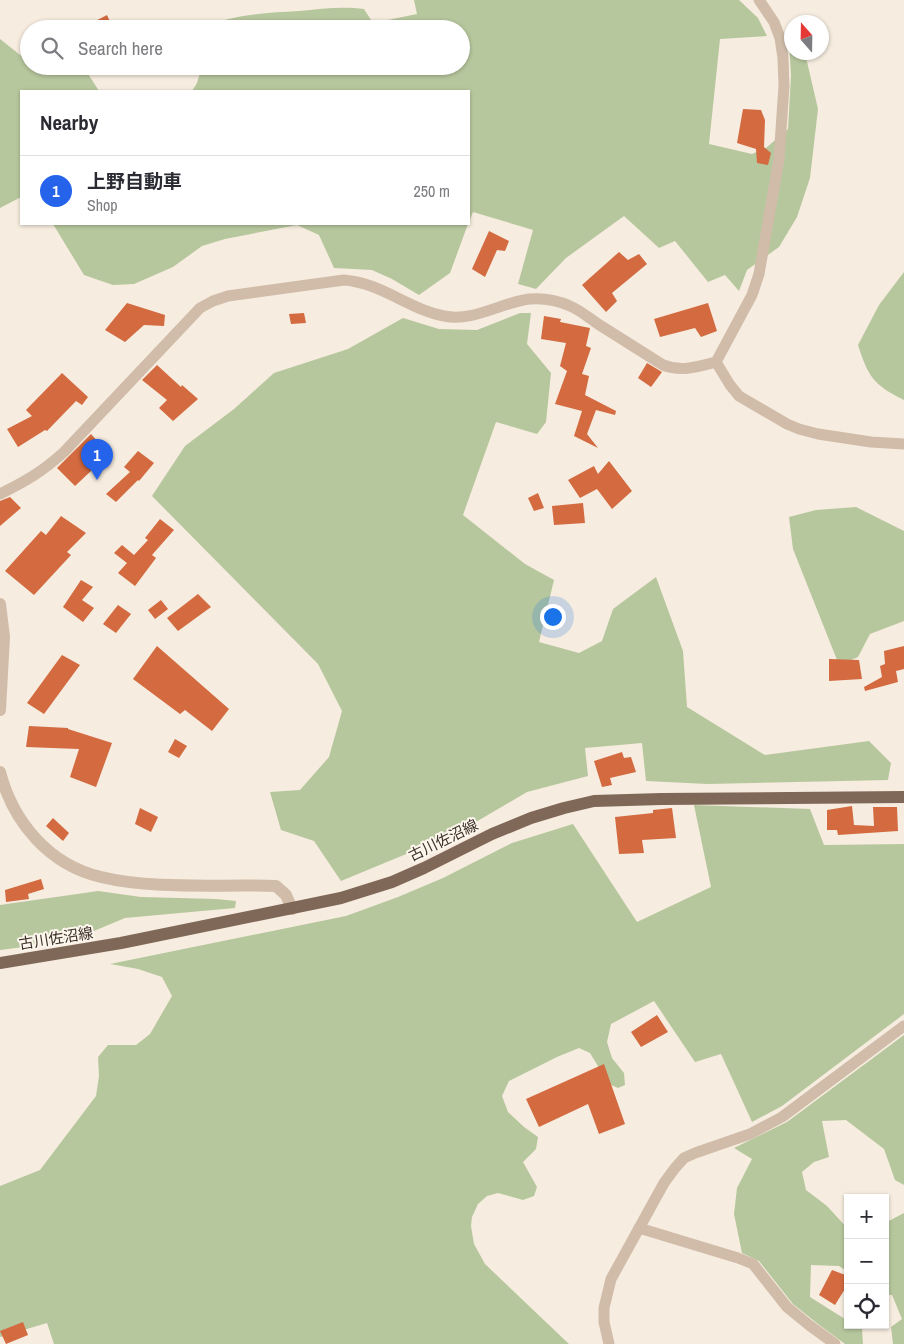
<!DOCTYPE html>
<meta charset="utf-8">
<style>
body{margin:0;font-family:"Archivo Narrow","Noto Sans JP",sans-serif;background:#f2f2f3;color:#2b2b33}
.controls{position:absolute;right:15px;bottom:15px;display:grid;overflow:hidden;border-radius:0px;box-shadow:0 1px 4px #0004}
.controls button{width:45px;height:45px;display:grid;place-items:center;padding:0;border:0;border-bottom:1px solid #e1e1e2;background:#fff;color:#2b2b33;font:25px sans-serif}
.compass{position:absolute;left:784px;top:15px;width:45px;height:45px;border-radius:50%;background:#fff;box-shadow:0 1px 4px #0004;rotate:340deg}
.you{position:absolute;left:552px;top:616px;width:18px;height:18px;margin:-12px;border:4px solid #fff;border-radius:50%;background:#1a73e8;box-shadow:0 0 0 8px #1a73e833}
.badge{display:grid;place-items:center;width:32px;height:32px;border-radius:50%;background:#2563eb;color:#fff;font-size:16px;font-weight:700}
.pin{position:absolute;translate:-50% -41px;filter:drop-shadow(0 1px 2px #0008)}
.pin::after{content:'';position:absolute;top:26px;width:18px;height:15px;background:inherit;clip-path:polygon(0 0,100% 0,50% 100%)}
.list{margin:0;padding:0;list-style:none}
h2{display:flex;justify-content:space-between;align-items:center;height:65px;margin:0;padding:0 20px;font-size:21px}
h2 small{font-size:16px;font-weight:400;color:#7c7c81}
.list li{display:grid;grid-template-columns:32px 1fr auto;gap:15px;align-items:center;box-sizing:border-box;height:70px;padding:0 20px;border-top:1px solid #e1e1e2}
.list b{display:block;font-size:19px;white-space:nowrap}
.list p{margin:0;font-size:16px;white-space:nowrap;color:#7c7c81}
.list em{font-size:16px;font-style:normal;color:#7c7c81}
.icon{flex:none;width:28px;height:28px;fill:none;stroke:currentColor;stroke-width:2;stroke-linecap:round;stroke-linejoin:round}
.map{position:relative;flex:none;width:904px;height:1344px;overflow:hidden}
.search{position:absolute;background:#fff;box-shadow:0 1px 4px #0004;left:20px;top:20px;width:450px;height:55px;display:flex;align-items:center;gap:12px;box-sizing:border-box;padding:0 18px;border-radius:28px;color:#7c7c81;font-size:19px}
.panel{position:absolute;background:#fff;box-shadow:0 1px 4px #0004;left:20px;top:90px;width:450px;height:135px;border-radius:0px}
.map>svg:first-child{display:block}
.green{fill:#b7c79d}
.building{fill:#d36a40}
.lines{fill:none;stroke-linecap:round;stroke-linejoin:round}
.minor{stroke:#d0bca9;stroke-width:11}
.tertiary{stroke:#d0bca9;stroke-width:12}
.primary{stroke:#806859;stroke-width:12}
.labels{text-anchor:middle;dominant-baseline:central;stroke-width:4;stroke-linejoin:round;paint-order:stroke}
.street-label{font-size:15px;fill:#3c3029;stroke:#fcf6ed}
</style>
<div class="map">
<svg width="904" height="1344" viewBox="0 0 904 1344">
<rect width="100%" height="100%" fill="#f6ecdf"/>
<g class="green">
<path d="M 414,0 L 739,0 L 758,18 L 767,36 L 720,39 L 709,144 L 752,154 L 766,148 L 788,129 L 791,76 L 789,40 L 791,41 L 792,52 L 805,53 L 818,109 L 810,178 L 797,217 L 779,247 L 747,270 L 739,291 L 725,275 L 708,282 L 675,241 L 659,248 L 624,216 L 566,258 L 536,289 L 518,284 L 533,230 L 473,212 L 469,222 L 469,91 L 192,91 L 197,83 L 202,66 L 461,66 L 461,29 L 200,29 C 231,14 265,13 299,11 C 321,9 342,6 364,9 L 373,23 L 417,14 Z"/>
<polygon points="0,39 29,62 29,66 85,69 99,91 21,91 21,197 0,208"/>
<polygon points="53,224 468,224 450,273 419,295 392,279 372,270 334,268 319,235 297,225 225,239 202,246 173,267 134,284 113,285 84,275"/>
<path d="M 904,272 L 904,400 C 873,385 868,376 858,345 L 879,305 Z"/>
<polygon points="520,313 531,313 527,344 551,373 546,422 537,434 496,422 463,515 525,564 554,580 539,642 579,653 602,641 613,609 656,577 683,651 687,707 765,755 869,741 891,763 888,780 708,784 646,781 642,743 585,748 588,776 527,792 457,833 341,881 314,841 281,830 270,792 300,790 329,757 342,711 318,664 152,496 185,446 234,409 274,373 348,349 403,318 439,329 477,330"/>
<polygon points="856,507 904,531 904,621 870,634 858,657 839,665 793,549 789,517 816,510"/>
<polygon points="694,805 810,809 824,845 904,844 904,1014 782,1106 752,1122 721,1054 695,1062 654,1001 611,1024 607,1042 612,1058 624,1073 625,1085 618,1088 609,1084 590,1053 579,1048 557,1057 509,1081 502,1096 508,1112 524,1127 538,1137 536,1149 523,1162 537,1187 534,1196 523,1200 498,1193 487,1196 478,1204 472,1217 471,1226 474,1244 485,1264 569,1344 54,1344 47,1323 0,1337 0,1186 40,1170 96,1096 99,1076 98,1057 108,1045 136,1045 150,1034 172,996 162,977 138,969 110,964 346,916 398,897 443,878 512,843 573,824 637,922 711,887"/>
<polygon points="98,891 141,897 216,899 236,901 235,908 125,918 70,941 0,950 0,905"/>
<polygon points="904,1035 904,1185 895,1180 884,1149 846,1120 822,1121 829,1157 814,1162 802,1172 806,1190 827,1206 848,1229 848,1272 839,1266 811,1265 810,1297 848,1321 848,1325 855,1325 862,1329 863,1344 845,1344 818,1324 793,1304 759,1261 742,1253 734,1214 737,1188 752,1159 734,1148 787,1122"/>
<polygon points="904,1213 904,1344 893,1344 891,1327 902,1319 892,1295 885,1295 885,1223"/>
</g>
<g class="building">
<polygon points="107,15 112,26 107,29 80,29"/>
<polygon points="743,109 761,110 765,120 764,147 771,153 768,165 757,163 756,149 737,143"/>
<polygon points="489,231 509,241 505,251 497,250 485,277 472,269"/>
<polygon points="619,252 628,260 639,254 647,264 612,293 617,301 606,312 582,285"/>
<polygon points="127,303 165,315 164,326 144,325 125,342 105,330"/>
<polygon points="708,303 717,331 701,337 695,328 660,337 654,319"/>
<polygon points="304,313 306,323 291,324 289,314"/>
<polygon points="544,316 561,319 560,322 590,328 586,346 591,348 582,374 589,376 585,395 616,411 615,415 596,410 587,434 598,448 574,436 582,411 555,404 567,371 560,366 566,343 541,339"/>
<polygon points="647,363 662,372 651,387 638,378"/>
<polygon points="157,365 181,387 182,385 198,399 173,421 159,408 167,400 142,380"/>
<polygon points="62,373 88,397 82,405 76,401 47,431 45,430 18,447 7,429 32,416 26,410"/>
<polygon points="91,434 109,454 75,486 57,468"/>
<polygon points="138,451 154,463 139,481 138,480 116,502 106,494 130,472 124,467"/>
<polygon points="609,461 632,491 612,509 597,489 580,498 568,480 594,466 598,474"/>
<polygon points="538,493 544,508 534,511 528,498"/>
<polygon points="10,497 21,508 0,526 0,501"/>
<polygon points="583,503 585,523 554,525 552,506"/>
<polygon points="61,516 86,533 67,552 71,555 34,595 5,571 41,531 46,535"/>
<polygon points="160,519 174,530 152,555 156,558 135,586 118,573 127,563 114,553 122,545 134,555 148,540 145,538"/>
<polygon points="81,580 93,587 82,600 94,608 83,622 63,607"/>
<polygon points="198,594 211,607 178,631 167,618"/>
<polygon points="161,600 168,609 155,619 148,610"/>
<polygon points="118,605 131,614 116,633 103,624"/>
<polygon points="157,646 229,709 212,731 185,710 180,714 133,679"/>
<polygon points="904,646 904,669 896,671 898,682 865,691 864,687 882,677 880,666 885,664 884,651"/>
<polygon points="62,655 80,665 44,714 27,703"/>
<polygon points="829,659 859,660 862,679 829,681"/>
<polygon points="29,726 68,728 68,729 112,743 96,787 70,777 79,749 26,747"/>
<polygon points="175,739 187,746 179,758 168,752"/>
<polygon points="622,752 624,758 631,757 636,772 610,778 612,785 602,787 594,761"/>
<polygon points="852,806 854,825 874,826 873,807 897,807 898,831 838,835 837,830 827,830 827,810"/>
<polygon points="140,808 158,817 151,832 135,824"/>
<polygon points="672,808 676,838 642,840 644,853 619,854 615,817 653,813 653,810"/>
<polygon points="53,818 69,833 63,841 46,826"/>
<polygon points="41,879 44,889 28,894 29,899 6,902 5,890"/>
<polygon points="657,1015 668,1032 641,1047 631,1032"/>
<polygon points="604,1064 625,1124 599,1134 588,1104 539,1127 526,1099"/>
<polygon points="832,1270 848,1276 848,1284 835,1305 819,1295"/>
<polygon points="23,1322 28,1335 6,1344 0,1331"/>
</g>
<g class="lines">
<g class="minor">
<polyline points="716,362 730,385 739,396 787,424 799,429 818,434 871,442 904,444"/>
<path d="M 0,494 C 26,481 42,472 64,452 L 200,308 L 213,301 L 228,296 L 344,280 C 382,283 408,309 444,316 C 473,322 500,303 529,299 C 542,298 557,300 570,306 C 580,310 589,318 598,324 C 620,338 641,351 663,365 C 681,372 697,367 716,362 L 752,295 L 759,274 L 779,159 L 784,86 L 783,58 L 780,38 L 774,22 L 759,0"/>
<polyline points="639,1228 738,1258 753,1264 787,1307 809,1325 835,1344"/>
<polyline points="609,1344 604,1322 604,1308 611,1279 664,1183 675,1168 684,1158 695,1153 750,1134 782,1117 904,1026"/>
</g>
<g class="tertiary">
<polyline points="0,604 4,637 0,710"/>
<path d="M 0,772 C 13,822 49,865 101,877 C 154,890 221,884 276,886 L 286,895 L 292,909"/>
</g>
<polyline class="primary" points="0,963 121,943 341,898 392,882 424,868 492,834 531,818 564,808 594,801 661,799 904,797"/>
</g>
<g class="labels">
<g class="street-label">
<text transform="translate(443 840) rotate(-26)">古川佐沼線</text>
<text transform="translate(56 938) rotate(-9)">古川佐沼線</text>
</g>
</g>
</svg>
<div class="controls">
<button>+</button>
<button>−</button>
<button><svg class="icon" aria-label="locate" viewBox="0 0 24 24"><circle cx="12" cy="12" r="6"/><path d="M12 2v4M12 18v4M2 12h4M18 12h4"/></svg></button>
</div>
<svg class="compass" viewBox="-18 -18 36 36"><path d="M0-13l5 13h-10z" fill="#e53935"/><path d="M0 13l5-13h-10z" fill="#7c7c81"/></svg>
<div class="you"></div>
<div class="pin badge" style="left:97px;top:480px">1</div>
<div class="search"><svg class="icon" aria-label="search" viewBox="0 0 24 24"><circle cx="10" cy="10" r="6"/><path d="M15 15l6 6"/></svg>Search here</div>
<section class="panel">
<h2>Nearby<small></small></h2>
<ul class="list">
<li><span class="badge">1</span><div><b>上野自動車</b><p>Shop</p></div><em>250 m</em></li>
</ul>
</section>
</div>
